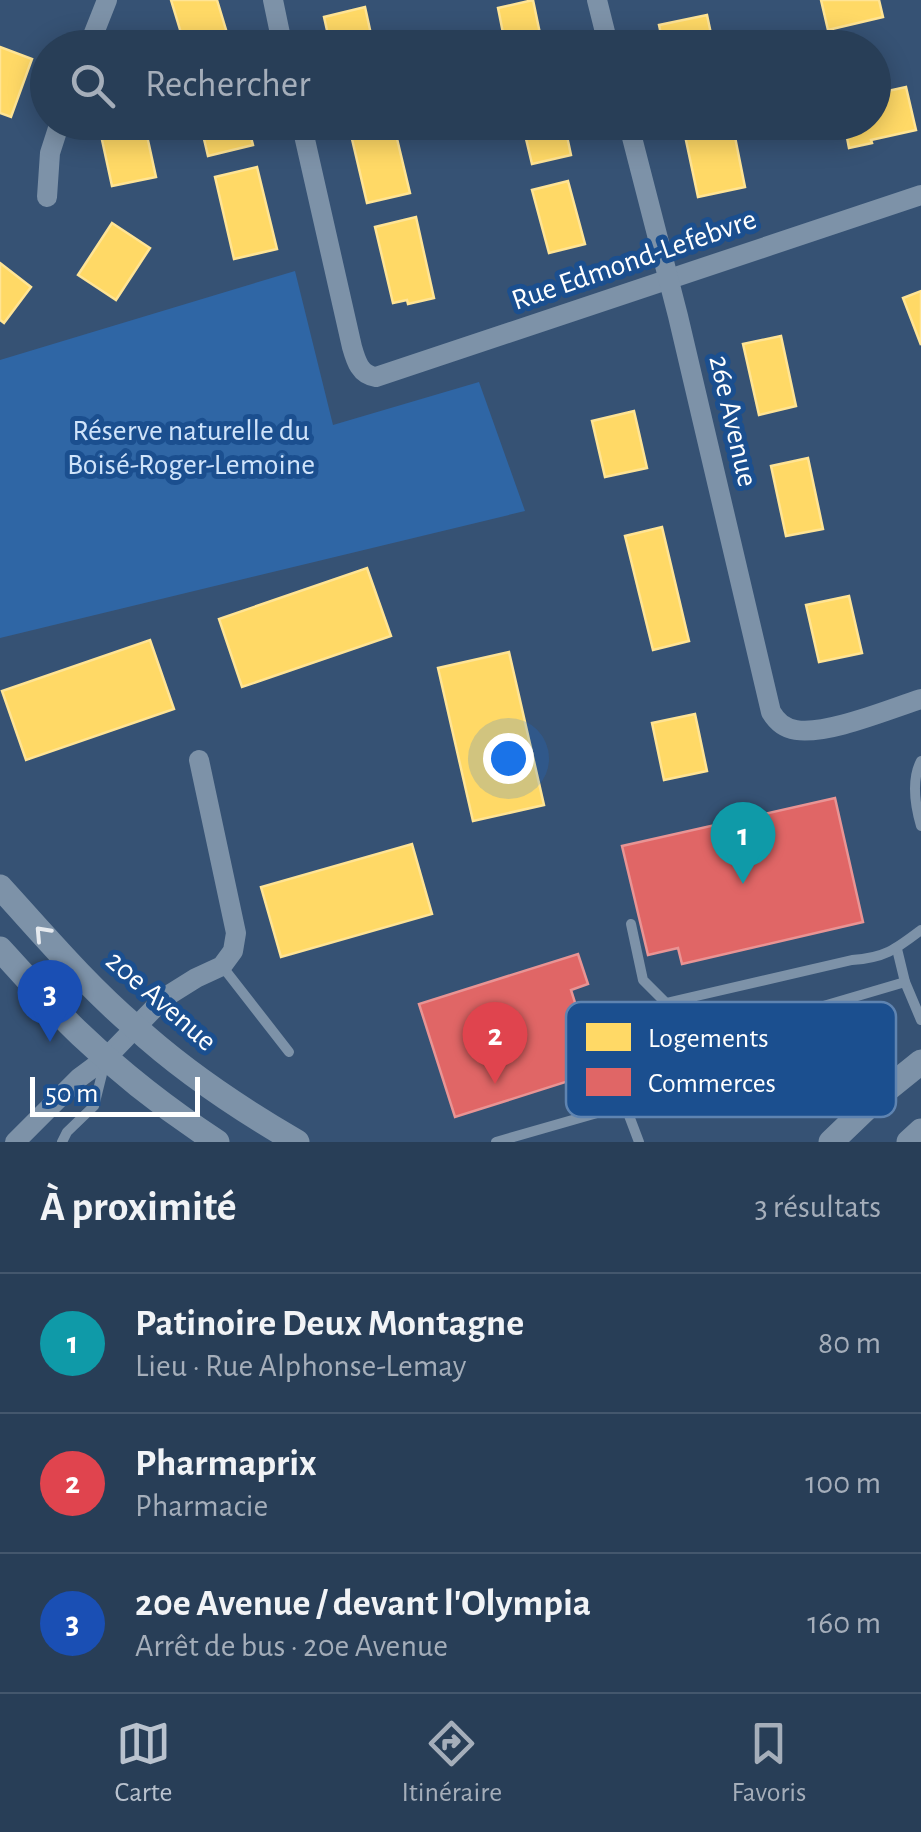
<!DOCTYPE html>
<html lang="fr">
<meta charset="utf-8">
<style>
body{margin:0;font-family:"Alegreya Sans",sans-serif;background:#344961;color:#f1f3f6}
.scale{position:absolute;left:30px;bottom:25px;width:170px;box-sizing:border-box;padding-left:10px;border:5px solid #fff;border-top:0;font-size:28px;line-height:35px;white-space:nowrap;color:#fff;-webkit-text-stroke:8px #1b4f8f;paint-order:stroke}
.you{position:absolute;left:508px;top:758px;width:35px;height:35px;margin:-25px;border:8px solid #fff;border-radius:50%;background:#1a73e8;box-shadow:0 0 0 15px #1a73e833}
.badge{display:grid;place-items:center;width:65px;height:65px;border-radius:50%;background:#b9c2ce;color:#fff;font-size:32px;font-weight:700}
.pin{position:absolute;translate:-50% -82px;filter:drop-shadow(0 2px 5px #0008)}
.pin::after{content:'';position:absolute;top:52px;width:35px;height:30px;background:inherit;clip-path:polygon(0 0,100% 0,50% 100%)}
.list{margin:0;padding:0;list-style:none}
h2{display:flex;justify-content:space-between;align-items:center;height:130px;margin:0;padding:0 40px;font-size:42px}
h2 small{font-size:32px;font-weight:400;color:#a5aeba}
.list li{display:grid;grid-template-columns:65px 1fr auto;gap:30px;align-items:center;box-sizing:border-box;height:140px;padding:0 40px;border-top:2px solid #44576d}
.list b{display:block;font-size:38px;white-space:nowrap}
.list p{margin:0;font-size:32px;white-space:nowrap;color:#a5aeba}
.list em{font-size:32px;font-style:normal;color:#a5aeba}
.icon{flex:none;width:55px;height:55px;fill:none;stroke:currentColor;stroke-width:2;stroke-linecap:round;stroke-linejoin:round}
.map{position:relative;flex:none;width:921px;height:1142px;overflow:hidden}
.search{position:absolute;background:#283e57;box-shadow:0 5px 25px #0003;left:30px;right:30px;top:30px;height:110px;display:flex;align-items:center;gap:25px;box-sizing:border-box;padding:0 35px;border-radius:55px;color:#a5aeba;font-size:38px}
.sheet{height:550px;background:#283e57}
nav{display:flex;justify-content:space-around;align-items:center;box-sizing:border-box;height:140px;border-top:2px solid #44576d;background:#283e57;font-size:28px;color:#a5aeba}
nav a{display:grid;justify-items:center;gap:5px}
nav .on{color:#b9c2ce}
.map>svg:first-child{display:block}
.green{fill:#2f66a5}
.homes{fill:#ffd966;stroke:#ffe494;stroke-width:2.5}
.shops{fill:#e06666;stroke:#e99494;stroke-width:2.5}
.lines{fill:none;stroke-linecap:round;stroke-linejoin:round}
.service{stroke:#7d92a8;stroke-width:10}
.minor{stroke:#7d92a8;stroke-width:20}
.tertiary{stroke:#7d92a8;stroke-width:25}
.oneway{stroke:#e5e9ee}
.labels{text-anchor:middle;dominant-baseline:central;stroke-width:10;stroke-linejoin:round;paint-order:stroke}
.street-label{font-size:30px;fill:#fff;stroke:#1b4f8f}
.park-label{font-size:30px;fill:#cfe3fa;stroke:#1b4f8f}
.key{fill:#1b4f8f;stroke:#5f84b1;stroke-width:2.5}
.key-label{font-size:28px;fill:#fff}
</style>
<div class="map">
<svg width="921" height="1142" viewBox="0 0 921 1142">
<rect width="100%" height="100%" fill="#365274"/>
<polygon class="green" points="295,271 333,425 479,382 525,511 0,638 0,360"/>
<g class="homes">
<polygon points="171,0 217,0 227,33 211,37 213,48 184,48 183,44 172,47 169,37 181,33"/>
<polygon points="533,0 543,48 506,48 498,8"/>
<polygon points="821,0 879,0 883,17 828,30"/>
<polygon points="365,7 374,48 331,48 324,17"/>
<polygon points="707,15 714,48 664,48 659,25"/>
<polygon points="0,47 32,59 11,117 0,113"/>
<polygon points="906,87 916,130 871,140 872,143 849,148 844,122 874,122 874,94"/>
<polygon points="115,122 144,122 156,177 112,186 99,126"/>
<polygon points="200,122 247,122 253,145 208,156"/>
<polygon points="348,122 393,122 410,193 367,203"/>
<polygon points="522,122 564,122 571,155 532,164"/>
<polygon points="724,122 732,122 745,187 698,197 684,131"/>
<polygon points="257,167 277,249 234,259 215,177"/>
<polygon points="568,181 585,244 549,253 532,190"/>
<polygon points="416,217 434,298 408,304 407,300 393,303 375,227"/>
<polygon points="112,223 150,248 116,300 78,275"/>
<polygon points="0,263 31,287 4,323 0,320"/>
<polygon points="921,291 921,345 903,298"/>
<polygon points="781,336 796,406 759,415 743,344"/>
<polygon points="634,411 647,468 605,477 592,421"/>
<polygon points="808,458 823,529 786,536 771,466"/>
<polygon points="662,527 689,641 653,650 625,536"/>
<polygon points="367,568 391,636 242,687 219,619"/>
<polygon points="849,596 862,653 819,662 806,605"/>
<polygon points="150,640 174,709 26,760 2,691"/>
<polygon points="509,652 544,805 473,821 438,668"/>
<polygon points="695,714 707,771 664,780 652,723"/>
<polygon points="412,844 432,914 281,957 261,887"/>
</g>
<g class="shops">
<polygon points="835,798 863,922 682,964 678,948 648,955 622,846"/>
<polygon points="578,954 588,984 571,990 597,1072 455,1117 419,1004"/>
</g>
<g class="lines">
<g class="service">
<path d="M 921,761 C 911,780 915,805 921,826"/>
<polyline points="631,924 643,980 666,1003"/>
<polyline points="897,949 905,982 921,1020"/>
<polyline points="222,966 289,1052"/>
<path d="M 905,982 L 820,1007 L 805,1014 L 772,1038 L 677,1063 L 666,1003 L 852,960 C 885,958 896,949 921,930"/>
<polyline points="62,1142 67,1132 94,1106 105,1062"/>
<polyline points="496,1142 625,1105 639,1142"/>
</g>
<g class="minor">
<polyline points="273,0 283,48"/>
<polyline points="597,0 609,48"/>
<polyline points="88,48 107,0"/>
<path d="M 301,122 L 352,347 C 356,361 360,375 376,377 L 921,195"/>
<path d="M 628,122 L 678,316 L 771,712 C 777,722 784,728 796,730 C 828,735 889,709 921,699"/>
<polyline points="47,197 50,153 60,122"/>
<polyline points="15,1142 79,1078 106,1058 164,998 196,978 222,966 233,951 236,933 199,760"/>
</g>
<g class="tertiary">
<path d="M 0,887 C 43,934 85,984 134,1026 C 183,1071 240,1109 297,1142"/>
<path d="M 0,949 C 27,978 52,1008 81,1035 C 123,1075 168,1110 217,1142"/>
<polyline points="831,1142 880,1095 921,1062"/>
<polyline points="909,1142 921,1131"/>
</g>
</g>
<defs><path id="oneway-chevron" d="M-2-3.5L2.5 0L-2 3.5" fill="none" stroke-width="1.6" stroke-linecap="round" stroke-linejoin="round" transform="scale(2.5)"/></defs>
<use class="oneway" href="#oneway-chevron" transform="translate(42 933) rotate(-133)"/>
<g class="labels">
<g class="street-label">
<text transform="translate(634 260) rotate(-19)">Rue Edmond-Lefebvre</text>
<text transform="translate(733 421) rotate(77)">26e Avenue</text>
<text transform="translate(161 1001) rotate(41)">20e Avenue</text>
</g>
<g class="park-label">
<text x="191" y="431">Réserve naturelle du<tspan x="191" dy="34">Boisé-Roger-Lemoine</tspan></text>
</g>
</g>
<rect x="566" y="1002" width="330" height="115" rx="15" class="key"/>
<rect x="586" y="1023" width="45" height="28" fill="#ffd966"/>
<rect x="586" y="1068" width="45" height="28" fill="#e06666"/>
<g class="key-label">
<text x="648" y="1047">Logements</text>
<text x="648" y="1092">Commerces</text>
</g>
</svg>
<div class="scale">50 m</div>
<div class="you"></div>
<div class="pin badge" style="left:743px;top:884px;background:#0f9aa8">1</div>
<div class="pin badge" style="left:495px;top:1084px;background:#e0444e">2</div>
<div class="pin badge" style="left:50px;top:1042px;background:#1a4fb4">3</div>
<div class="search"><svg class="icon" aria-label="search" viewBox="0 0 24 24"><circle cx="10" cy="10" r="6"/><path d="M15 15l6 6"/></svg>Rechercher</div>
</div>
<section class="sheet">
<h2>À proximité<small>3 résultats</small></h2>
<ul class="list">
<li><span class="badge" style="background:#0f9aa8">1</span><div><b>Patinoire Deux Montagne</b><p>Lieu · Rue Alphonse-Lemay</p></div><em>80 m</em></li>
<li><span class="badge" style="background:#e0444e">2</span><div><b>Pharmaprix</b><p>Pharmacie</p></div><em>100 m</em></li>
<li><span class="badge" style="background:#1a4fb4">3</span><div><b>20e Avenue / devant l'Olympia</b><p>Arrêt de bus · 20e Avenue</p></div><em>160 m</em></li>
</ul>
</section>
<nav>
<a class="on"><svg class="icon" aria-label="map" viewBox="0 0 24 24"><path d="M3 6l6-2 6 2 6-2v14l-6 2-6-2-6 2zM9 4v14M15 6v14"/></svg>Carte</a>
<a><svg class="icon" aria-label="directions" viewBox="0 0 24 24"><path d="M12 3l9 9-9 9-9-9zM9 14v-3h6M13 9l2 2-2 2"/></svg>Itinéraire</a>
<a><svg class="icon" aria-label="saved" viewBox="0 0 24 24"><path d="M7 4h10v16l-5-4-5 4z"/></svg>Favoris</a>
</nav>
